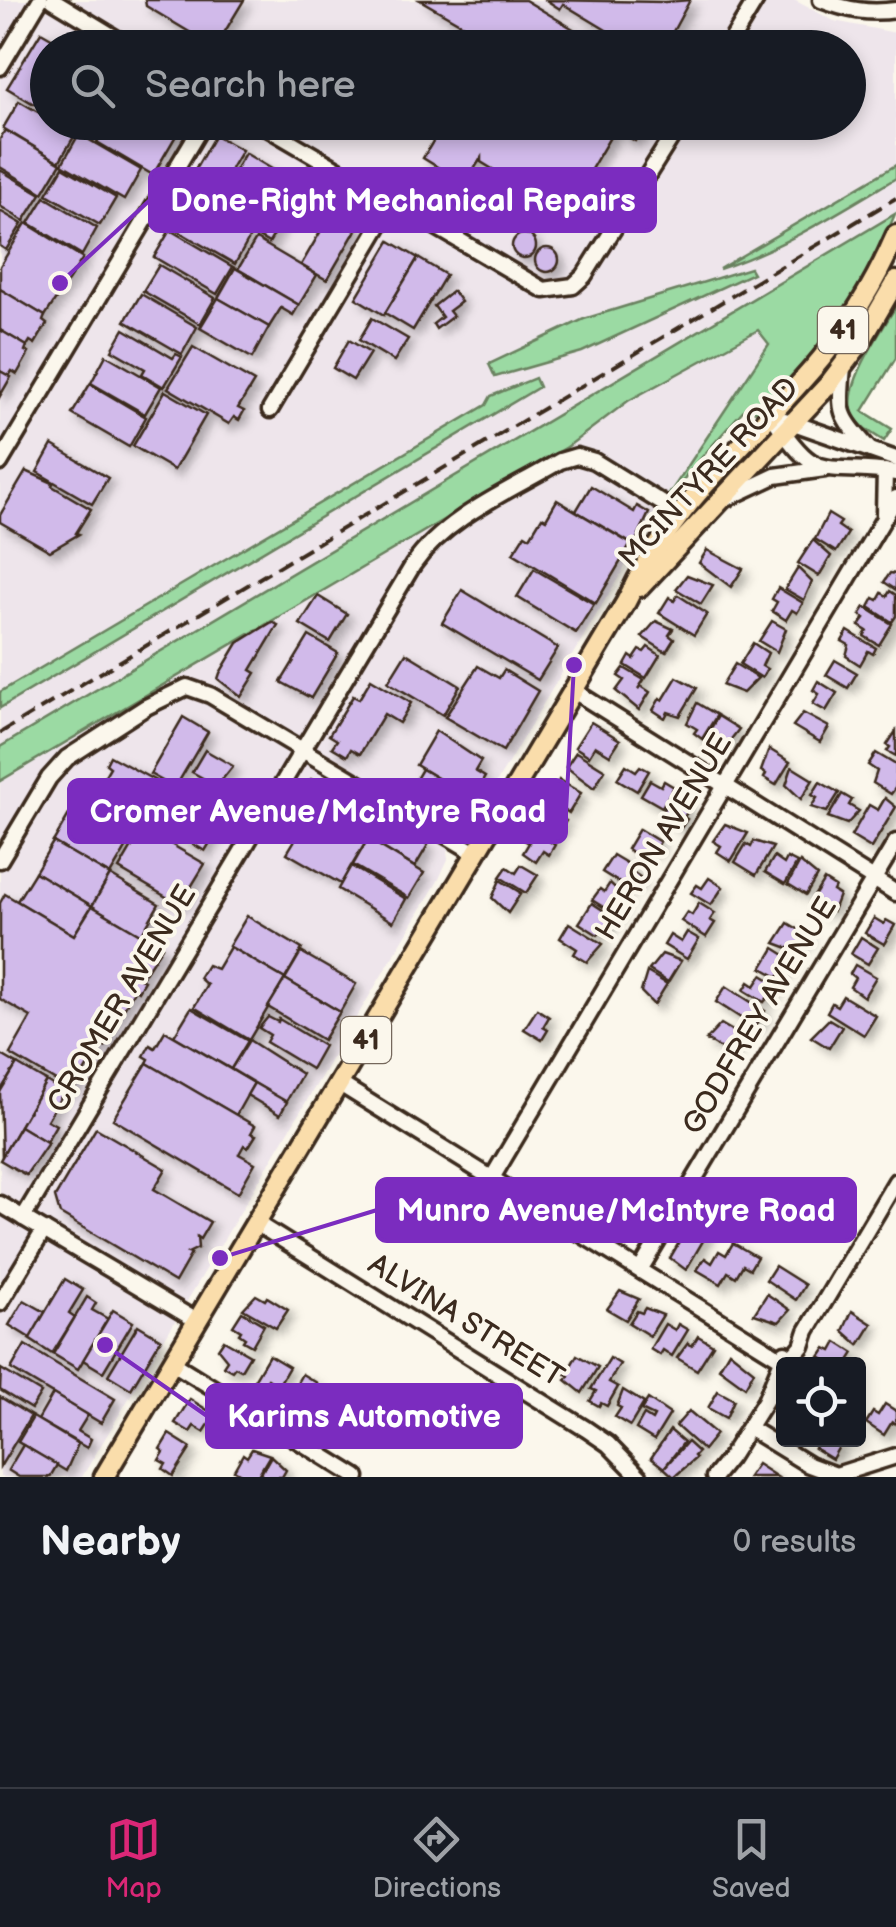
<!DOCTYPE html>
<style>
body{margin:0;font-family:"Balsamiq Sans",sans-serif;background:#20242c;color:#f1f3f6}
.controls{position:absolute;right:30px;bottom:30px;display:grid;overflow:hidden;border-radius:10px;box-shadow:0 5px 15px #0003}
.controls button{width:90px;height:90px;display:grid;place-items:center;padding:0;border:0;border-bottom:2px solid #363941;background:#171b24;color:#f1f3f6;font:50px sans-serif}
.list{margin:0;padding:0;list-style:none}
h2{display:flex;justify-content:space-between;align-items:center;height:130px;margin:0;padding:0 40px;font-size:42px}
h2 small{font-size:32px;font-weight:400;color:#9ea1a6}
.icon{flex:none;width:55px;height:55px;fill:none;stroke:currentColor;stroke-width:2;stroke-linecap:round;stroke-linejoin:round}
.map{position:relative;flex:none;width:896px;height:1477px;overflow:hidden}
.search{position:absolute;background:#171b24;box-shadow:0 5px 15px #0003;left:30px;right:30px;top:30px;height:110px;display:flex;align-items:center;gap:25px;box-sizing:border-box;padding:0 35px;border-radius:55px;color:#9ea1a6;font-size:38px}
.sheet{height:310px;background:#171b24}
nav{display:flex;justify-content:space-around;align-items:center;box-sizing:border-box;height:140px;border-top:2px solid #363941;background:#171b24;font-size:28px;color:#9ea1a6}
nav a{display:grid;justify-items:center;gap:5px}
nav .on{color:#db2777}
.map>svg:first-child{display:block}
.built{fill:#eee5eb;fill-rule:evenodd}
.green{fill:#9bdaa3;stroke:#6b8260;stroke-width:2.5}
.building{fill:#d1baea;stroke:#3b2a1e;stroke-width:2.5;filter:url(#shadow)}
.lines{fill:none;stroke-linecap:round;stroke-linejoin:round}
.minor-casing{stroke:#3b2a1e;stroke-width:21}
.major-casing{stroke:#3b2a1e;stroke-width:25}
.minor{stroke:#fbf7ec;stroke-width:14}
.major{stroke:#faddab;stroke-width:18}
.rail{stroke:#3b2a1e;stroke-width:4;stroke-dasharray:15 8;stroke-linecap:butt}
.labels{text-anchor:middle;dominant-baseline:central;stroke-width:8;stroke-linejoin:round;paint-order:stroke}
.shield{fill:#fbf7ec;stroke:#75685c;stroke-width:2.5}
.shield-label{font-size:28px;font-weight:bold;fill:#3b2a1e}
.street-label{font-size:30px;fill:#3b2a1e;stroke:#fbf7ec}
.leader{fill:none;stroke:#7b2cbf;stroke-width:4}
.callout-dot{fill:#7b2cbf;stroke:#fbf7ec;stroke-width:4}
.callout{fill:#7b2cbf;stroke:#7b2cbf;stroke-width:4}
.callout-label{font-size:32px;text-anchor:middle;font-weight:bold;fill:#fff}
</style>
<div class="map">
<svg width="896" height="1477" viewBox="0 0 896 1477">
<defs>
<filter id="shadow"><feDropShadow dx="6" dy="6" stdDeviation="5" flood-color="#0004"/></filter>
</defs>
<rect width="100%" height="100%" fill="#fbf7ec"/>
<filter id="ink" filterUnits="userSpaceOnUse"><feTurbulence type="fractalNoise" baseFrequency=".01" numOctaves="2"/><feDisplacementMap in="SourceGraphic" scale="20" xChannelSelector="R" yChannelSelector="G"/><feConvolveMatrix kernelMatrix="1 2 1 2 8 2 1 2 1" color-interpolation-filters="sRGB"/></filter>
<g filter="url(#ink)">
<g class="built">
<path d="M 0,0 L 794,0 L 834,21 L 896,33 L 896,165 L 725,266 L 780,245 L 896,178 L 896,212 L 841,249 L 0,747 L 0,708 L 539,387 L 0,700 ZM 48,48 L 848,48 L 848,122 L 48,122 ZM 749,268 L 752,273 L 622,335 L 692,285 Z"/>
<polygon points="758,330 769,344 706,436 638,545 467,832 462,829 447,852 448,859 438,881 82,1477 0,1477 0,781 567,447 628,401"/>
</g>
<g class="green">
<path d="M 896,165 L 896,178 C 839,212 783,248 719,269 Z"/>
<path d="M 895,214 C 863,295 819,351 760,414 L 747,406 L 687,474 L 673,498 L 668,496 L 769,344 L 758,330 L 628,401 L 567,447 L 0,781 L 0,747 Z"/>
<polygon points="750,268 753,273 582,352 495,377 489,364 584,319"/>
<path d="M 896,306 L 896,358 L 863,411 L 892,429 L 884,441 C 873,434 861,428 854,416 C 840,388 882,331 896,306 Z"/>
<polygon points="535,378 539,387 0,708 0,692 486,405 491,396"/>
</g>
<g class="building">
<polygon points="145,0 244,0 215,48 196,48 201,39 146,6"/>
<polygon points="420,0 525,0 605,48 459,48 470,29"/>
<polygon points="546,0 665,2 690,0 664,48 636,48 563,4 560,9"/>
<polygon points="41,32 67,47 48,48 48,81 34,104 7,88"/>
<polygon points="48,89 48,112 37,106"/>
<polygon points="19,101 48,118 48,122 54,122 75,135 59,162 3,128"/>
<polygon points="68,122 104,122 94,140"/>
<polygon points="109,122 184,122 153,175 97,142"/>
<polygon points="421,122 619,122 567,210 553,201 547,210 533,202 538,193 514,178 512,181 481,162 481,158 465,184 423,158 438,133"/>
<polygon points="628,122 654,122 651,128 645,124 635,141 622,133"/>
<polygon points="5,130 61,163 43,193 0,167 0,139"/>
<polygon points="79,134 141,170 124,200 62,164"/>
<polygon points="215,135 242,150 208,208 182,192"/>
<polygon points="245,153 302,187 269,243 212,210"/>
<polygon points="63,167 116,198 100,225 47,194"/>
<polygon points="0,170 41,194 24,221 0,206"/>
<polygon points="45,197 97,228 82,255 29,223"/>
<polygon points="194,204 250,237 235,264 178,231"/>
<polygon points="333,210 359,225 327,280 301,265"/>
<polygon points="0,211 22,224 6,250 0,246"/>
<polygon points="26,223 83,258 45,316 0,289 0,266"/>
<polygon points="170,230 233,267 217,294 154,257"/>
<circle cx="524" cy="246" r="12"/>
<polygon points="256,239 317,275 299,305 238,269"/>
<polygon points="390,241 418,258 384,315 356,298"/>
<circle cx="547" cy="260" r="12"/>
<polygon points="418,258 446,275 413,330 385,313"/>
<polygon points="159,265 215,298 200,324 143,291"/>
<polygon points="235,268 299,305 293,315 281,308 269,327 218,298"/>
<polygon points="0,289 45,316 43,321 47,324 35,344 30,341 27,346 0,330"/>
<polygon points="453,291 461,302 449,311 453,316 436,329 433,324 442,317 434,306"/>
<polygon points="141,294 197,327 182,354 125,321"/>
<polygon points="218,298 269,327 252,358 200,328"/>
<polygon points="372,318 408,339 394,361 359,340"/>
<polygon points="124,329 173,358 176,354 182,357 164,387 142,374 145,369 112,350"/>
<polygon points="0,330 27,346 25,351 29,353 17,374 12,371 9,376 0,371"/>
<polygon points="349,340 370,353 353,380 333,368"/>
<polygon points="193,347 254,382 238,408 244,411 239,420 234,417 229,424 168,388"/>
<polygon points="106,355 161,387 145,414 91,383"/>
<polygon points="0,371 11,377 0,396"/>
<polygon points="90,384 146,417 129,447 72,414"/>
<polygon points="165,391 206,415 174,470 133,446"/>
<polygon points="52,445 108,478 92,504 37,472"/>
<polygon points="26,471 53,483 52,486 91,509 76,533 79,534 50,551 0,522 0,515"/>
<polygon points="591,486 634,512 637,506 649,513 634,545 576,511"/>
<polygon points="557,500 631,544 596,603 513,553 525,534 530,537 542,517 546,519"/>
<polygon points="828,514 841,522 838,526 848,533 836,552 815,539"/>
<polygon points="813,540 831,556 819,576 798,563"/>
<polygon points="707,550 743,569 731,587 699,563"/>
<polygon points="798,568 812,582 804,600 785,589"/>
<polygon points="534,569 594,604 576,633 517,597"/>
<polygon points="890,573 896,574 896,590 884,582"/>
<polygon points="687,575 713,585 701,604 676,589"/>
<polygon points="778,588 803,603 797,613 792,610 786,620 772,611 777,602 772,599"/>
<polygon points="462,590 558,648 538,680 442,623"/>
<polygon points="890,591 896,595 896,616 892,622 869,607 874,598 878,600 882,593 887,596"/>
<polygon points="678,595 707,614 694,635 659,613 669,597 674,601"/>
<polygon points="318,596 347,614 330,642 300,624"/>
<polygon points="865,607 892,624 879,645 864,636 867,631 859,626 865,618 860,615"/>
<polygon points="656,621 673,629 669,635 674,639 666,652 642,637"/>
<polygon points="772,621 786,629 777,652 759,641"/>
<polygon points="272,622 278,625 251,670 256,673 241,697 218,679 220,673 238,643"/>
<polygon points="848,631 876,648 873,654 868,651 860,665 846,656 849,645 842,641"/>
<polygon points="309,636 338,653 311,698 281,682"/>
<polygon points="753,643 768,653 762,666 767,669 762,678 740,664"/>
<polygon points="648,647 660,655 646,678 625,665 630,656 634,659 640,650 644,652"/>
<polygon points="406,653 460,686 443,715 388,682"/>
<polygon points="835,660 857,673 848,688 826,675"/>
<polygon points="735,664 758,678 743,693 722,685"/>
<polygon points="478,666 499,678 504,670 538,691 503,751 445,717"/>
<polygon points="624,668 644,680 638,689 641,686 650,692 639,710 616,691 624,680 618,676"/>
<polygon points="677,677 697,688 680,716 668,712 665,718 653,710 660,698 663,700"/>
<polygon points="371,679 411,703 399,723 384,714 360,754 351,749 347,756 332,747 337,740 329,735 353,696 359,699"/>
<polygon points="818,681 837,693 826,711 813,704 819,694 813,690"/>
<polygon points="697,703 717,715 702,739 694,733 697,729 687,723"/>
<polygon points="803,713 829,727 820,742 793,726"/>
<polygon points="718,716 739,729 725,747 704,740"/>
<polygon points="183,717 208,732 175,788 150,774"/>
<polygon points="591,722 620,740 610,755 595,746 589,756 575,747"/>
<polygon points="436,731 481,761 475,771 485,777 472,799 416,765"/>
<polygon points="896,731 896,756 887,751 890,747 887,745"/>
<polygon points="769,749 790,762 776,785 764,778 766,774 761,771"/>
<polygon points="205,750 233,766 217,786 192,772"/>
<polygon points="576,752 605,770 594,788 566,767"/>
<polygon points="876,753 896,765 896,787 891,794 873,783 877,771 868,765"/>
<polygon points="110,756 163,785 145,815 98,787 110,767 106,764"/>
<polygon points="626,765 636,771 640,766 649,771 637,791 617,779"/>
<polygon points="792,767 813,780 801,799 786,785"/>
<polygon points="422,769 478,802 462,829 406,796"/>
<polygon points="311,779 357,807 361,802 382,815 341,884 287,853 315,807 296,796"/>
<polygon points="559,780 581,793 569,813 550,801"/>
<polygon points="650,780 661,786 664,781 674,787 662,807 641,795"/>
<polygon points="820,782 839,793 827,812 811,807 817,798 812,795"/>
<polygon points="94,785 145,815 128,845 77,815"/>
<polygon points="676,788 689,800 683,808 688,811 684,817 687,819 681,828 660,815"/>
<polygon points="842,794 852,800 849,805 859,811 847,824 828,817"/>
<polygon points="167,795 220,826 205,851 152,820"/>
<polygon points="885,798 896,807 871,848 851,836 869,805 878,810"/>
<polygon points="71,811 128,845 110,875 53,842"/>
<polygon points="543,811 549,815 551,811 566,821 554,841 528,826 533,818 537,820"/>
<polygon points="381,817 428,845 415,867 368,839"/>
<polygon points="725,824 748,833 731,861 717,852 721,846 713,841"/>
<polygon points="143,828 205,864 180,905 119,869"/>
<polygon points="530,829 555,845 549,855 543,851 536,862 523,853 529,843 524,840"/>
<polygon points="639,829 660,842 654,851 648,847 642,858 627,849"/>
<polygon points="368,839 424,873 409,898 353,865"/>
<polygon points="754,841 773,847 756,875 735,862 746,844 751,847"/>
<polygon points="53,842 110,875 92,906 35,872"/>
<polygon points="613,855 633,867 631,871 640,877 635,884 632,882 628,888 602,872"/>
<polygon points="774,857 784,864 787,858 797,863 785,884 765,872"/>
<polygon points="800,862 817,876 806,895 788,884"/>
<polygon points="521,865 538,875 526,893 500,877 507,867 516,873"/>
<polygon points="351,866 406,899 393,922 338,889"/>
<polygon points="35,872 92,906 74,935 17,901"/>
<polygon points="110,875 159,904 141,935 92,906"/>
<polygon points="709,878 723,887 711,905 691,893 697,885 702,888"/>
<polygon points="500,880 521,893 508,913 492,898"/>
<polygon points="824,880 835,887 833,891 839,895 833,911 825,906 822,912 809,904"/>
<polygon points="610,883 624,896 616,915 592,900 600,889 604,892"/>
<polygon points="5,894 74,935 92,906 162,947 141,979 144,981 138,991 135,989 114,1026 117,1028 105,1047 102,1045 95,1054 73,1091 10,1054 31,1017 0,999 0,903"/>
<polygon points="592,903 615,918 598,935 579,923"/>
<polygon points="699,903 715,913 710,920 715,923 706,937 681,921 687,912 692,915"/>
<polygon points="247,916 302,949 285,979 229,946"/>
<polygon points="874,918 884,924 886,920 895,925 884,944 865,933"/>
<polygon points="569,923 603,944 587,962 574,954 577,949 560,938"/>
<polygon points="788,923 808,935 794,950 775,943"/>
<polygon points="687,932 699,939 687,959 664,945 670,935 681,942"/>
<polygon points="861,937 878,948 868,964 851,954"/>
<polygon points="230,947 285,979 249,1040 194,1007 207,985 199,978 207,965 217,969"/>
<polygon points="774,948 793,960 778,977 762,968"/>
<polygon points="301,952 356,984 340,1012 285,979"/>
<polygon points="662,954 681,961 668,982 649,970"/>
<polygon points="855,965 876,977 864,997 850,987 855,978 850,974"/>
<polygon points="647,972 667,984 654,1005 641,992"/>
<polygon points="762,975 778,985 764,1002 744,990 749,982 755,986"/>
<polygon points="285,979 340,1012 323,1040 268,1007"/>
<polygon points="726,986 765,1011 755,1027 716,1002"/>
<polygon points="843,996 876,1016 864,1035 827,1012 832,1003 837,1006"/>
<polygon points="191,1008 248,1041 231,1069 174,1036"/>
<polygon points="537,1009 549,1017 543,1027 548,1030 542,1040 524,1029"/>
<polygon points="268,1017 278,1022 279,1019 324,1046 311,1069 266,1042 270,1035 259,1028"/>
<polygon points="829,1019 842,1027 829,1048 811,1037"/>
<polygon points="721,1024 741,1036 730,1054 706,1040"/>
<polygon points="165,1031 254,1083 236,1115 147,1063 149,1059 144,1056 150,1045 155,1048"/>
<polygon points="249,1040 302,1074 286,1102 231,1069"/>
<polygon points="0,1054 17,1064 0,1092"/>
<polygon points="147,1063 255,1126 251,1133 256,1135 248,1148 244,1145 239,1154 255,1163 238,1193 113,1119"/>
<polygon points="17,1064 46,1081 2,1157 0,1092"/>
<polygon points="46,1081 64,1092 47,1120 56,1125 46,1142 20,1126"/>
<polygon points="254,1083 287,1102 280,1115 247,1095"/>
<polygon points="20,1126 48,1143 26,1175 0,1160"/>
<polygon points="96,1128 166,1169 154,1189 210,1222 200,1239 197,1237 198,1248 188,1253 191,1254 175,1282 60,1214 55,1197"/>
<polygon points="692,1220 710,1229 686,1270 670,1258"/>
<polygon points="733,1243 757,1257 750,1269 743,1265 736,1277 728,1272 721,1284 697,1270 705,1258 712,1263 719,1251 726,1255"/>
<polygon points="775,1266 805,1285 796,1300 766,1280"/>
<polygon points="65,1279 83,1290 69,1313 75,1317 52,1354 29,1339"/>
<polygon points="620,1291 639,1299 626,1320 607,1309"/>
<polygon points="767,1294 790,1310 779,1322 754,1314"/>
<polygon points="256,1295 265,1300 267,1297 288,1310 276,1328 243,1309"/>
<polygon points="87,1297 96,1303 92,1310 108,1319 78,1369 53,1354"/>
<polygon points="24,1300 45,1312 30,1338 9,1325"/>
<polygon points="645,1308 663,1315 650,1336 629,1323 637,1311 642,1313"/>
<polygon points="113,1310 133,1322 103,1372 83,1360"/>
<polygon points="852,1311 872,1324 859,1345 843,1331"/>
<polygon points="242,1312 264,1325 252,1346 243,1341 245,1338 239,1334 241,1331 233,1326"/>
<polygon points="665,1324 675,1330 678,1324 688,1330 672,1356 663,1350 660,1355 650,1349"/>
<polygon points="138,1325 161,1339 131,1389 108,1375"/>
<polygon points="698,1336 713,1345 697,1370 677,1358 688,1343 692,1346"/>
<polygon points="224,1340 250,1355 241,1370 235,1367 232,1371 223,1366 227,1360 218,1349"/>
<polygon points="837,1342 854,1353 847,1364 831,1364 820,1357 826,1348 832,1351"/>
<polygon points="25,1345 115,1399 101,1423 11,1369"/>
<polygon points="729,1351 754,1371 745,1387 719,1368"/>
<polygon points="269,1355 289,1367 278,1386 268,1379 263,1386 254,1380"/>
<polygon points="577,1355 598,1367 582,1393 566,1380 569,1376 566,1374"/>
<polygon points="610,1358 620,1364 609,1382 618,1387 607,1406 601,1403 599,1406 590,1401 596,1391 591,1389"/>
<polygon points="1,1369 41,1393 31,1409 0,1390"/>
<polygon points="302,1374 317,1383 301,1409 287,1400"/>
<polygon points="623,1390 644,1403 630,1426 615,1417 621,1408 617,1406"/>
<polygon points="718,1391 734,1400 726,1418 708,1408"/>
<polygon points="53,1394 88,1415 78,1431 91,1439 87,1448 38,1420"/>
<polygon points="0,1397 31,1416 0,1467"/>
<polygon points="190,1399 215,1415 204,1432 194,1426 190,1432 175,1423"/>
<polygon points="648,1399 670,1414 654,1440 636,1429 644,1415 652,1420 654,1416 641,1410"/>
<polygon points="885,1404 896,1411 896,1424 892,1422 884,1435 866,1423 873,1412 878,1415"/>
<polygon points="689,1411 716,1434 703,1450 676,1426"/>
<polygon points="33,1417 78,1444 66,1471 18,1442"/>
<polygon points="670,1430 684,1442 664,1468 651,1458"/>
<polygon points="169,1434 191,1448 173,1476 163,1469 166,1464 159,1460 164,1452 160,1449"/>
<polygon points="819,1440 835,1440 841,1443 832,1459 814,1448"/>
<polygon points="687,1442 698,1452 694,1456 696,1458 674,1477 664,1468"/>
<polygon points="23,1445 57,1465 50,1477 19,1477 8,1470"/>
<polygon points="252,1449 270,1455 257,1477 246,1477 234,1470 243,1454 247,1457"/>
<polygon points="271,1456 286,1470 282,1477 259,1477"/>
<polygon points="757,1464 777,1477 748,1477"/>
</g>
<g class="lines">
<g class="minor-casing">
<g id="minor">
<polyline points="53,0 132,48"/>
<path d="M 821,0 C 847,10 869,14 896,10"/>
<polyline points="727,48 756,0"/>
<polyline points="0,67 40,0"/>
<polyline points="257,122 544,290 573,286 584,276 681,122"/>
<path d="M 843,366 C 839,415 838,413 870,450"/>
<polyline points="270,410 393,203"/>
<path d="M 771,414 C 819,487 820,462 896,473"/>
<polyline points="785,420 896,459"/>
<polyline points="0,463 204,122"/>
<polyline points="728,498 775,476 825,469"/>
<polyline points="884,514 885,471"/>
<polyline points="574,691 896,893"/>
<polyline points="0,860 49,778 67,758 146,707 187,687 210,695 477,854"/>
<polyline points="340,1084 787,1362"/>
<polyline points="492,1178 896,498"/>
<polyline points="0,1204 197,1321"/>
<path d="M 23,1218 L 413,565 C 447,516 510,491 560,461 L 577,456 L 594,461 L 678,513"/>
<polyline points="256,1223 586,1429 608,1444 640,1477"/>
<polyline points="640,1270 896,842"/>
<polyline points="0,1303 44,1230"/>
<polyline points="173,1363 357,1477"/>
<polyline points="786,1364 802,1346 807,1331 896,1181"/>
<polyline points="749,1428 809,1465 836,1475 896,1456"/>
<polyline points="714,1477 730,1457 765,1401 785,1353"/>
</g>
</g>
<g class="major-casing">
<g id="major">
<polyline points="640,587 828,385 860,343 896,281"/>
<path d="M 104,1477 L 626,602 C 674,499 751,443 821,359 C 852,321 877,279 896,235"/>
</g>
</g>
<use href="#minor" class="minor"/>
<use href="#major" class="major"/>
<polyline class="rail" points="0,733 896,198"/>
</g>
</g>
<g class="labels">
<g class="shield">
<rect x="818" y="307" width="50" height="46" rx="8"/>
<rect x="341" y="1017" width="50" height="46" rx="8"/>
</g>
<g class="shield-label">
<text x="843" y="330">41</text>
<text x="366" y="1040">41</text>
</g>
<g class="street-label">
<text transform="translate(709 473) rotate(-47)">MCINTYRE ROAD</text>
<text transform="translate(664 837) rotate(-59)">HERON AVENUE</text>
<text transform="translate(122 999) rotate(-59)">CROMER AVENUE</text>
<text transform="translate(760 1016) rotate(-59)">GODFREY AVENUE</text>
<text transform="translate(466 1321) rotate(32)">ALVINA STREET</text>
</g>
</g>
<path class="leader" d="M60 283L150 200M574 665L566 811M220 1258L377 1210M105 1345L207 1416"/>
<g class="callout-dot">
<circle cx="60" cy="283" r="10"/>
<circle cx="574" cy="665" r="10"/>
<circle cx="220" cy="1258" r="10"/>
<circle cx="105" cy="1345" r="10"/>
</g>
<g class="callout">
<rect x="150" y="169" width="505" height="62" rx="10"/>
<rect x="69" y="780" width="497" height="62" rx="10"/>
<rect x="377" y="1179" width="478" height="62" rx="10"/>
<rect x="207" y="1385" width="314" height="62" rx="10"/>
</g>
<g class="callout-label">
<text x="403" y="211">Done-Right Mechanical Repairs</text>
<text x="318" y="822">Cromer Avenue/McIntyre Road</text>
<text x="616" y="1221">Munro Avenue/McIntyre Road</text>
<text x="364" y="1427">Karims Automotive</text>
</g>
</svg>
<div class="controls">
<button><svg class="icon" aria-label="locate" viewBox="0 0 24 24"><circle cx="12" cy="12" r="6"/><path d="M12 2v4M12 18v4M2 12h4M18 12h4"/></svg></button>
</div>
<div class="search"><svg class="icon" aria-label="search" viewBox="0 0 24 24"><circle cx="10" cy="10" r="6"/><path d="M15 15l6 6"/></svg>Search here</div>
</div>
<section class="sheet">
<h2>Nearby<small>0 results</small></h2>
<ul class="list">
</ul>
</section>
<nav>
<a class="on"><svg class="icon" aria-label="map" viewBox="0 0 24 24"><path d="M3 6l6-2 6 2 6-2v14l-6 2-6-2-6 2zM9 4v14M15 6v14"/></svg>Map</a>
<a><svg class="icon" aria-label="directions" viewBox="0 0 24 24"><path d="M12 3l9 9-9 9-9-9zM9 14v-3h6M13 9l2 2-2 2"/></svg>Directions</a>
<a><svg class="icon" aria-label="saved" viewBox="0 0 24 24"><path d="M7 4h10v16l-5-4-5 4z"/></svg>Saved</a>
</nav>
